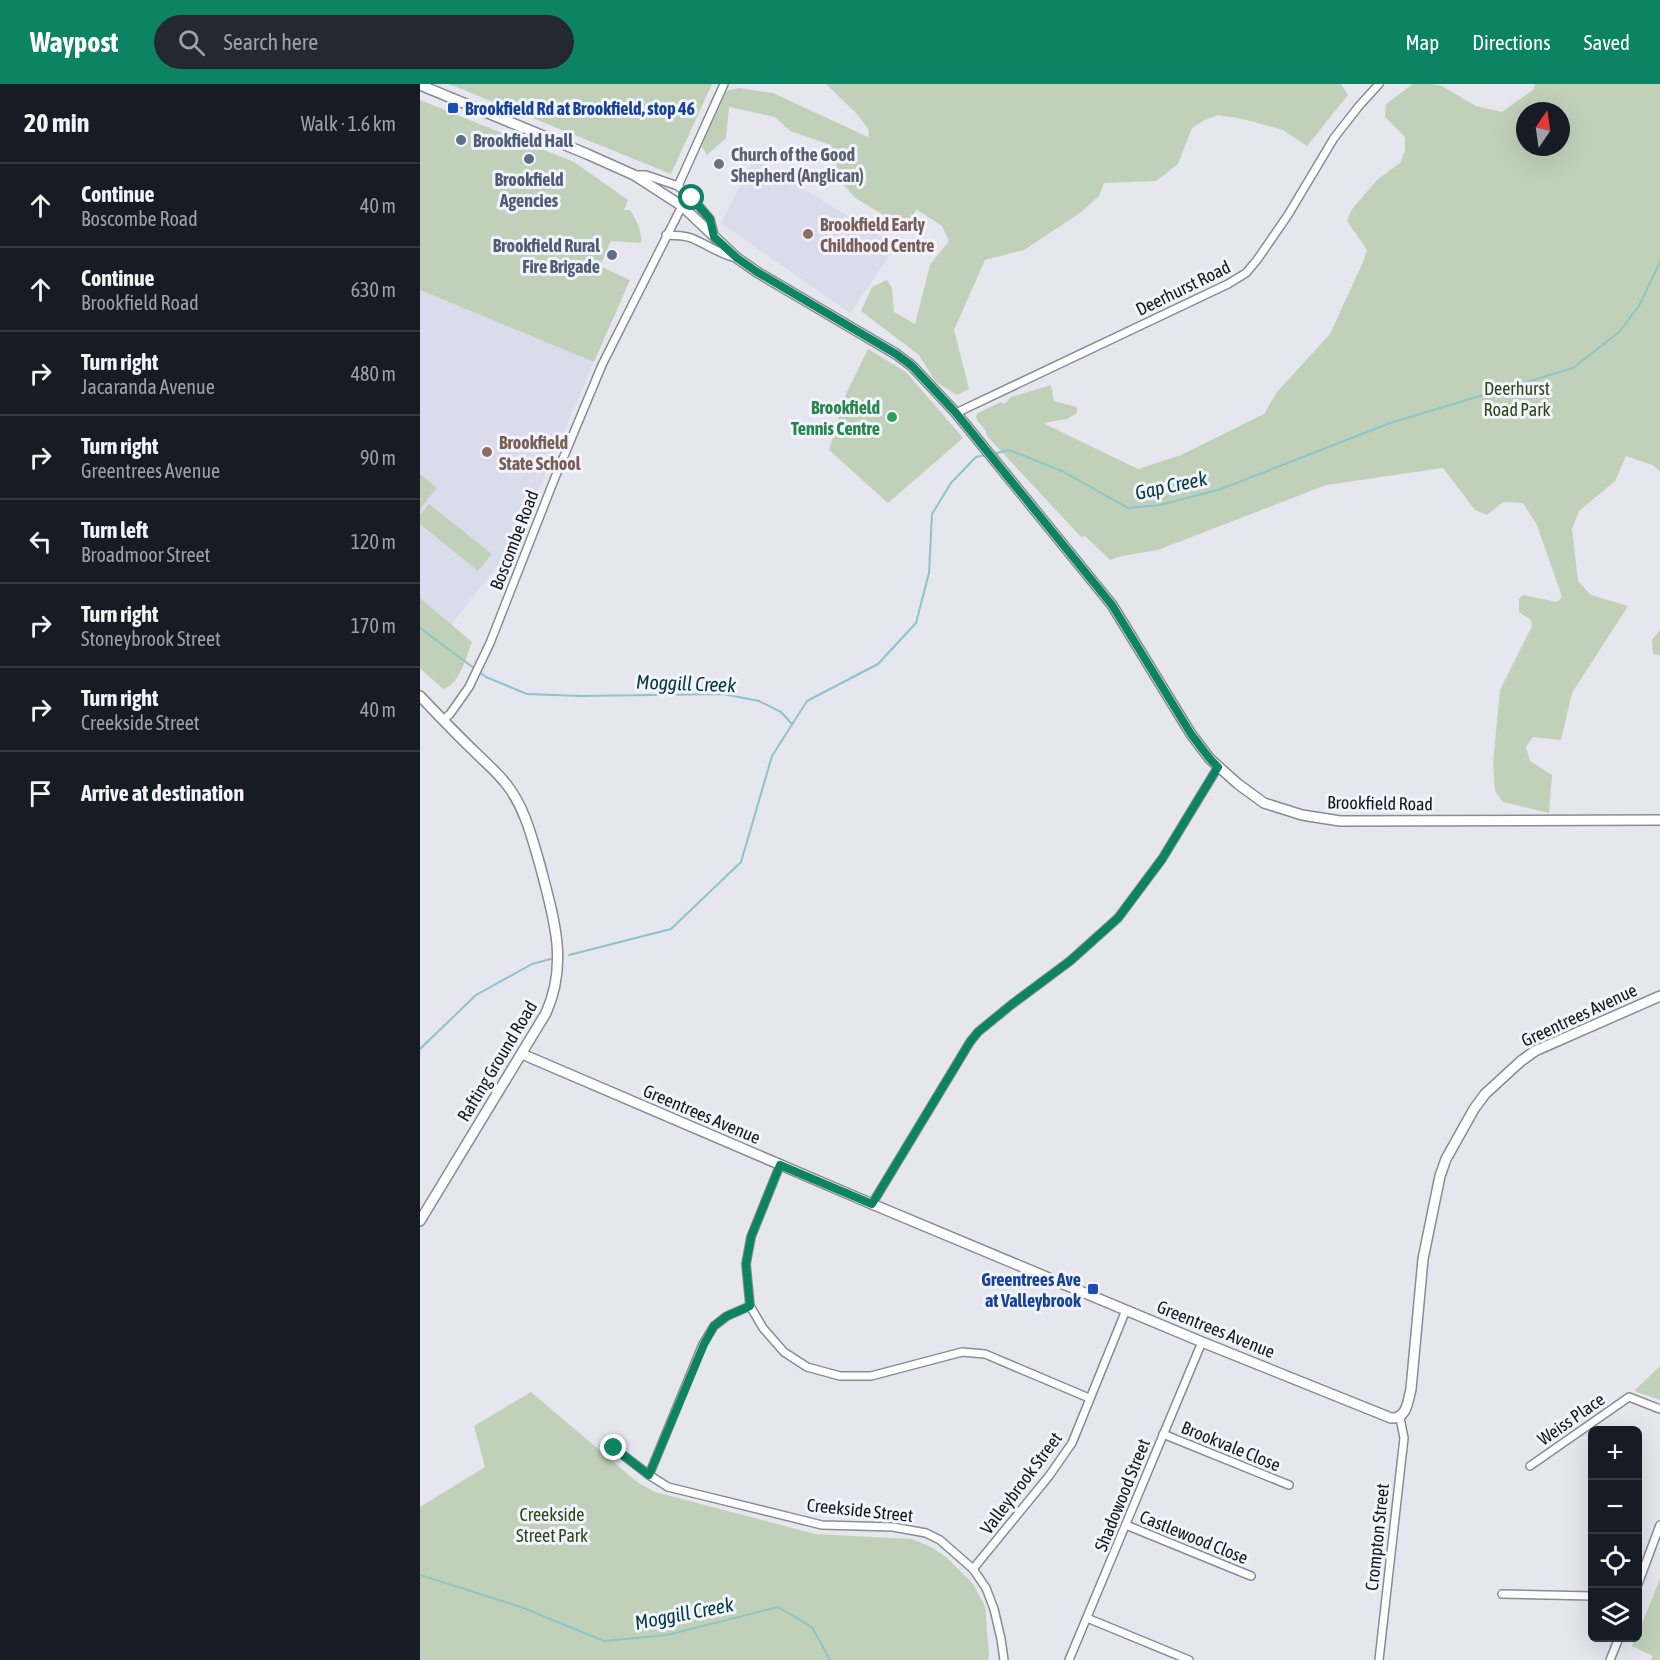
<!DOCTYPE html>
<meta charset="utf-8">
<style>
body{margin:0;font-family:"Asap Condensed",sans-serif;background:#242831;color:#f1f3f6}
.controls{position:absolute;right:18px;bottom:18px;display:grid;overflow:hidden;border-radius:9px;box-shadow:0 6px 24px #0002}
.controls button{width:54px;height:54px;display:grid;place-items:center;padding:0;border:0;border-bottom:2px solid #363941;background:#171b24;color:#f1f3f6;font:30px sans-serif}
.compass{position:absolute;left:1096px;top:18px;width:54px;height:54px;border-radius:50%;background:#171b24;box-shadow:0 6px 24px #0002;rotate:13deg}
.stop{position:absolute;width:18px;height:18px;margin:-14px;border:4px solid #0c8362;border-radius:50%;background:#fff}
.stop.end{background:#0c8362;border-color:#fff;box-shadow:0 2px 6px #0008}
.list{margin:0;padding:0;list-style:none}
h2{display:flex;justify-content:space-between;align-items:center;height:78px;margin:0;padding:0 24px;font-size:26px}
h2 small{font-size:20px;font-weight:400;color:#9ea1a6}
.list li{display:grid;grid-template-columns:39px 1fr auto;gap:18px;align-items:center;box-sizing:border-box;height:84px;padding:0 24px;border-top:2px solid #363941}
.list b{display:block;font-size:22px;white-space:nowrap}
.list p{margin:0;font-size:20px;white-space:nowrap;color:#9ea1a6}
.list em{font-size:20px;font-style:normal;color:#9ea1a6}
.icon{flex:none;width:33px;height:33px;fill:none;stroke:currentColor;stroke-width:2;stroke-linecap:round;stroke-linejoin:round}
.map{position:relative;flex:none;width:1240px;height:1576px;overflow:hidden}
header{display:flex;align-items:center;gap:36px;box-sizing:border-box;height:84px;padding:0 30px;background:#0c8362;color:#fff}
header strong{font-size:28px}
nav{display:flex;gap:33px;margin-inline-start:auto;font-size:21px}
.search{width:420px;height:54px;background:#242831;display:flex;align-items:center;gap:15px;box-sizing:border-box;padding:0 21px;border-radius:33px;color:#9ea1a6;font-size:22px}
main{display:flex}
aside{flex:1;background:#171b24}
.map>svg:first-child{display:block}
.built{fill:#dadceb}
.green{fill:#c1d1b9;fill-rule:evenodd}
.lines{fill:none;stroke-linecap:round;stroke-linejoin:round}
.stream{stroke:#8cc4c8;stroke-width:2}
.street-casing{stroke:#8a8b93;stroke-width:10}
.secondary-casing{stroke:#8a8b93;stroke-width:12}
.street{stroke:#fff;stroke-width:7}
.secondary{stroke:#fff;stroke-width:9}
.route{stroke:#0c8362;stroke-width:8}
.transit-dot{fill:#1a4fb4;stroke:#f2f3fc;stroke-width:2}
.service-dot{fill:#5c6f8a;stroke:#f2f3fc;stroke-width:2}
.worship-dot{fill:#6b7280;stroke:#f2f3fc;stroke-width:2}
.education-dot{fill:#8d6e63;stroke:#f2f3fc;stroke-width:2}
.leisure-dot{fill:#2e9e5b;stroke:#f2f3fc;stroke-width:2}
.labels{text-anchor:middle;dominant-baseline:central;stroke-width:6;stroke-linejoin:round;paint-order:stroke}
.transit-label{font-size:18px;font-weight:bold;fill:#164399;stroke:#f2f3fc;text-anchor:start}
.service-label{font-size:18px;font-weight:bold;fill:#4e5e75;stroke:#f2f3fc;text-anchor:start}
.worship-label{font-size:18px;font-weight:bold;fill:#5b616d;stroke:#f2f3fc;text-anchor:start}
.education-label{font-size:18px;font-weight:bold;fill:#785e54;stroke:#f2f3fc;text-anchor:start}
.street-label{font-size:18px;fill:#17171a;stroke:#f2f3fc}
.park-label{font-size:18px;fill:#294813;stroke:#f2f3fc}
.leisure-label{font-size:18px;font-weight:bold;fill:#27864d;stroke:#f2f3fc;text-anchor:end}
.water-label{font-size:20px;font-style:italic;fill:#023a3e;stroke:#f2f3fc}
</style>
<header>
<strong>Waypost</strong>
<div class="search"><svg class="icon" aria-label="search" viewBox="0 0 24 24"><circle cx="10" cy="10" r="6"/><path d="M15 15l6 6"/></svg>Search here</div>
<nav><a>Map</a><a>Directions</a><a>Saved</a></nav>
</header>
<main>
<aside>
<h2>20 min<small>Walk · 1.6 km</small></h2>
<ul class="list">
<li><svg class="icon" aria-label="ahead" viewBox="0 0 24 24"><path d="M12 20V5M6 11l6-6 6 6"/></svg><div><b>Continue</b><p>Boscombe Road</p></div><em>40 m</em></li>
<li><svg class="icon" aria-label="ahead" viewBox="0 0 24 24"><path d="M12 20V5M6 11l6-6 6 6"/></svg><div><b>Continue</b><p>Brookfield Road</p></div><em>630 m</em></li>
<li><svg class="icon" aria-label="right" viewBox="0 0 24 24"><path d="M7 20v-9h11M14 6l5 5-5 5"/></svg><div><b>Turn right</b><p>Jacaranda Avenue</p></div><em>480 m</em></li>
<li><svg class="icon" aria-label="right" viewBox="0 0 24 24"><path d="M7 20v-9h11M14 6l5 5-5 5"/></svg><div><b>Turn right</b><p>Greentrees Avenue</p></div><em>90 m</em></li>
<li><svg class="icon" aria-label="left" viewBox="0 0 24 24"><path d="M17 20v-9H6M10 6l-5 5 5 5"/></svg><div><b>Turn left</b><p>Broadmoor Street</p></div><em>120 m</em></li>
<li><svg class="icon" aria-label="right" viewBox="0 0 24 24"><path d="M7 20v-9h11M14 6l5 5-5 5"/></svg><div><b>Turn right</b><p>Stoneybrook Street</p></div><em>170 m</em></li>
<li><svg class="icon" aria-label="right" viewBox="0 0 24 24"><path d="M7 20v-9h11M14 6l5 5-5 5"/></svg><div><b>Turn right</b><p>Creekside Street</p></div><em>40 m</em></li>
<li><svg class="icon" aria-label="arrive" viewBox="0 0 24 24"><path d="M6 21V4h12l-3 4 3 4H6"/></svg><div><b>Arrive at destination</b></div></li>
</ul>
</aside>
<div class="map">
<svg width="1240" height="1576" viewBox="0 0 1240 1576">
<rect width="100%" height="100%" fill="#e5e6ee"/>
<g class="built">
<polygon points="334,74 476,162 430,229 301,139"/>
<polygon points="0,206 174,278 96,458 31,541 0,514"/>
</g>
<g class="green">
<polygon points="29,0 292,0 251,90"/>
<polygon points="406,0 921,0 928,11 887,62 863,46 823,35 798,31 785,36 772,44 758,80 736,97 684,99 679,112 660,129 604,166 565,176 534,246 549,305 537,311 516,298 499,271 441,227 452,203 467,196 472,204 474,228 495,240 510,181 529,157 522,142 496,125 490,139 477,139 435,114 421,98 411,61 370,47 355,33 309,23 306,54 287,71 281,61 296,16 306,7 319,4 353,9 448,53 449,46 437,30"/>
<path d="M 993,0 L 1012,0 L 1022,2 L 1056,22 L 1082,28 L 1114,5 L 1115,0 L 1240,0 L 1240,387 L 1232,381 L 1206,372 L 1195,397 L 1159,427 L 1152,445 L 1158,497 L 1171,511 L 1208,522 L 1152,609 L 1141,656 L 1113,653 L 1106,663 L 1110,677 L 1132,691 L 1129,729 L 1083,718 L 1075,707 L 1073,679 L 1080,606 L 1112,542 L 1111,536 L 1099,528 L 1099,515 L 1103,511 L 1137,518 L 1142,513 L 1117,441 L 1103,419 L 1083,418 L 1067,431 L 1055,426 L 1023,384 L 906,401 L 738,466 L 702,472 L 690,476 L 665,452 L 661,453 L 566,351 L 566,347 L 557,336 L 556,332 L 558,329 L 581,318 L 584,320 L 591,313 L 631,301 L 634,317 L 657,323 L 657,329 L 647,335 L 623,339 L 718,385 L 761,371 L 844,330 L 857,308 L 910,250 L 943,178 L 947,166 L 927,137 L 932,125 L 957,96 L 980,79 L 985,67 L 985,53 L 965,33 L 966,20 ZM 1105,27 L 1141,27 L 1141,63 L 1105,63 Z"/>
<path d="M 0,16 L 154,78 L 208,116 L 204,126 L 210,126 C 216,135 222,147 221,159 L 191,157 L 180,182 L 210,196 L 174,278 L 0,206 Z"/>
<polygon points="448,265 486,288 543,354 468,419 409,366 425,312"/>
<polygon points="0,390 17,404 0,425"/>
<polygon points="9,420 72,470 58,487 0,440 0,431"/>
<path d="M 0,514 L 52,558 C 46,573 40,600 23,605 L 0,584 Z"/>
<polygon points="1240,546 1240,571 1233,570 1232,556"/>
<polygon points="1240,1282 1240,1316 1214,1307"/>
<polygon points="111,1308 217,1398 235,1408 395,1450 492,1455 511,1463 526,1473 553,1500 565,1522 569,1570 568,1576 0,1576 0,1423 65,1383 54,1342"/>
<polygon points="1240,1495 1240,1576 1231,1576 1233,1572 1212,1562 1215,1554 1218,1554 1218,1549"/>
</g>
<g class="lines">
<g class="stream">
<polyline points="573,370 589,366 642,387 708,424 740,421 801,405 970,339 1153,284 1199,248 1219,222 1240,178"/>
<polyline points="0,544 66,593 107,610 161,612 303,610 339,617 361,628 372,640"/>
<polyline points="149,871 251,845 321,778 352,672 387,617 458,580 496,539 509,489 512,430 531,399 556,373 565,371"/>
<polyline points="0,965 56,911 112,880 131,875"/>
<polyline points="0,1491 101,1523 184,1557 247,1551 358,1523 392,1543 410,1576"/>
</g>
<g class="street-casing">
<g id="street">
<polyline points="214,91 226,91 258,102 272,114 290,135 294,151"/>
<polyline points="258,102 304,0"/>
<path d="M 246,151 C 255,152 263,151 271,154 C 287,160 300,171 317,174"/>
<polyline points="536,329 808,200 826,189 837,176 868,131 914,54 939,22 959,0"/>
<polyline points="23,636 30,630 49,603 70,559 134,396 182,281 262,122"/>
<polyline points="360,1081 331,1153 326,1180 330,1222 343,1244 364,1268 387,1283 420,1292 451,1292 542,1268 565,1270 669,1314"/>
<polyline points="452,1120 550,958 558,948 591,921 650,877 698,834 742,775 798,683"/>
<polyline points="743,1350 869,1401"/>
<polyline points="194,1364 229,1391 248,1403 402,1441 473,1443 506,1449 520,1456 553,1485 566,1504 574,1525 581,1555 584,1576"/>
<polyline points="1110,1382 1209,1313 1240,1325"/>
<polyline points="229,1391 283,1260 294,1242 307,1232 330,1222"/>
<polyline points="706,1441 831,1492"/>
<polyline points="553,1485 629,1392 652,1359 706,1226"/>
<polyline points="1218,1500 1240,1441"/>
<polyline points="1082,1510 1172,1512"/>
<polyline points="667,1534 769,1576"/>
<polyline points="649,1576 782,1258"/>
<polyline points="959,1576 984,1354 980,1334"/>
<polyline points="1190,1576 1199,1554"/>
</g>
</g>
<g class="secondary-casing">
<g id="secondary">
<polyline points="0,1 167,70 214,91 262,122 317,174 337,188 476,270 492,282 536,329 692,521 771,650 790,675 818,700 844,719 882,731 920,737 1240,736"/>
<path d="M 0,612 C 18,631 36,650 55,668 C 66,679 78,689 87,701 C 105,724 112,754 120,781 C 133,832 149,878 126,929 L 0,1137"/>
<path d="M 102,970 L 452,1120 L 782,1258 L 971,1334 C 987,1335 988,1317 991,1305 L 1003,1175 L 1020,1092 L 1026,1075 L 1054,1025 L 1065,1010 L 1101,977 L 1115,967 L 1240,912"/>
</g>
</g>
<use href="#street" class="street"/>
<use href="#secondary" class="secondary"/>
</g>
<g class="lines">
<polyline class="route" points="194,1364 229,1391 284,1260 294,1242 307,1232 330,1222 326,1180 331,1153 360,1081 452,1120 550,958 558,948 591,921 650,877 698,834 742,775 798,683 790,675 771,650 692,521 536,329 492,282 476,270 337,188 317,174 294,153 290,135 272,114"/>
</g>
<g class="transit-dot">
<rect x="27" y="18" width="12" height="12" rx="3"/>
<rect x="667" y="1199" width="12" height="12" rx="3"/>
</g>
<g class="service-dot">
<circle cx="41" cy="56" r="6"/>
<circle cx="109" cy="75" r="6"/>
<circle cx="192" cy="171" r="6"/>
</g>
<circle class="worship-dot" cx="299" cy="80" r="6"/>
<g class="education-dot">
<circle cx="388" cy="150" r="6"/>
<circle cx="67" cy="368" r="6"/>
</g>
<circle class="leisure-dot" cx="472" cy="333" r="6"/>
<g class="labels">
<g class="transit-label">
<text x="45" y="24">Brookfield Rd at Brookfield, stop 46</text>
<text x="661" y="1195" text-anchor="end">Greentrees Ave<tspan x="661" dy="21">at Valleybrook</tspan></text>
</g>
<g class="service-label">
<text x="53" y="56">Brookfield Hall</text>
<text x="109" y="95" text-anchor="middle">Brookfield<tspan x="109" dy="21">Agencies</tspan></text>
<text x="180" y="161" text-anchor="end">Brookfield Rural<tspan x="180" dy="21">Fire Brigade</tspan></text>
</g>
<g class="worship-label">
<text x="311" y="70">Church of the Good<tspan x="311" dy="21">Shepherd (Anglican)</tspan></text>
</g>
<g class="education-label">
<text x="400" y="140">Brookfield Early<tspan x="400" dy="21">Childhood Centre</tspan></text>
<text x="79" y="358">Brookfield<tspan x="79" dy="21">State School</tspan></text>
</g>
<g class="street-label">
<text transform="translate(763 204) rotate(-26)">Deerhurst Road</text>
<text transform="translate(94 456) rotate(-69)">Boscombe Road</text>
<text transform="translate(960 719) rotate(1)">Brookfield Road</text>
<text transform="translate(1159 931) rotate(-25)">Greentrees Avenue</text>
<text transform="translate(77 977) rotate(-59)">Rafting Ground Road</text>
<text transform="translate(282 1030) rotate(23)">Greentrees Avenue</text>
<text transform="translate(796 1245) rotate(22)">Greentrees Avenue</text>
<text transform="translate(1151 1335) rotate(-35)">Weiss Place</text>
<text transform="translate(811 1362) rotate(22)">Brookvale Close</text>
<text transform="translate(601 1399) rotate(-53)">Valleybrook Street</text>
<text transform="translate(702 1411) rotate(-68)">Shadowood Street</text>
<text transform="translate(440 1426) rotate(6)">Creekside Street</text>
<text transform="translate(774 1453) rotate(22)">Castlewood Close</text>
<text transform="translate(957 1453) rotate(-84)">Crompton Street</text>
</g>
<g class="park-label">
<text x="1097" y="304">Deerhurst<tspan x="1097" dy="21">Road Park</tspan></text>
<text x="132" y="1430">Creekside<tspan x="132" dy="21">Street Park</tspan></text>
</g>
<g class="leisure-label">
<text x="460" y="323">Brookfield<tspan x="460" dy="21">Tennis Centre</tspan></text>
</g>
<g class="water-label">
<text transform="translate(751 401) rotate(-12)">Gap Creek</text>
<text transform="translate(266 599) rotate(2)">Moggill Creek</text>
<text transform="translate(264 1529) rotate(-11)">Moggill Creek</text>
</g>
</g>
</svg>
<div class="controls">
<button>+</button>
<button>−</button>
<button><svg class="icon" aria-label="locate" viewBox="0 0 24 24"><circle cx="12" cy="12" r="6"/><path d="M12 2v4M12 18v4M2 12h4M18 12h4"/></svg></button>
<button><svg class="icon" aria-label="layers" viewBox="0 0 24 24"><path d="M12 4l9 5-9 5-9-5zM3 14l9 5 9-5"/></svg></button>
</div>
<svg class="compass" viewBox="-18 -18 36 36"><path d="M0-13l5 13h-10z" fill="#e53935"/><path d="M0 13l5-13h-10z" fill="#9ea1a6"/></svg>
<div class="stop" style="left:272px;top:114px"></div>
<div class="stop end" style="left:194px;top:1364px"></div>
</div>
</main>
